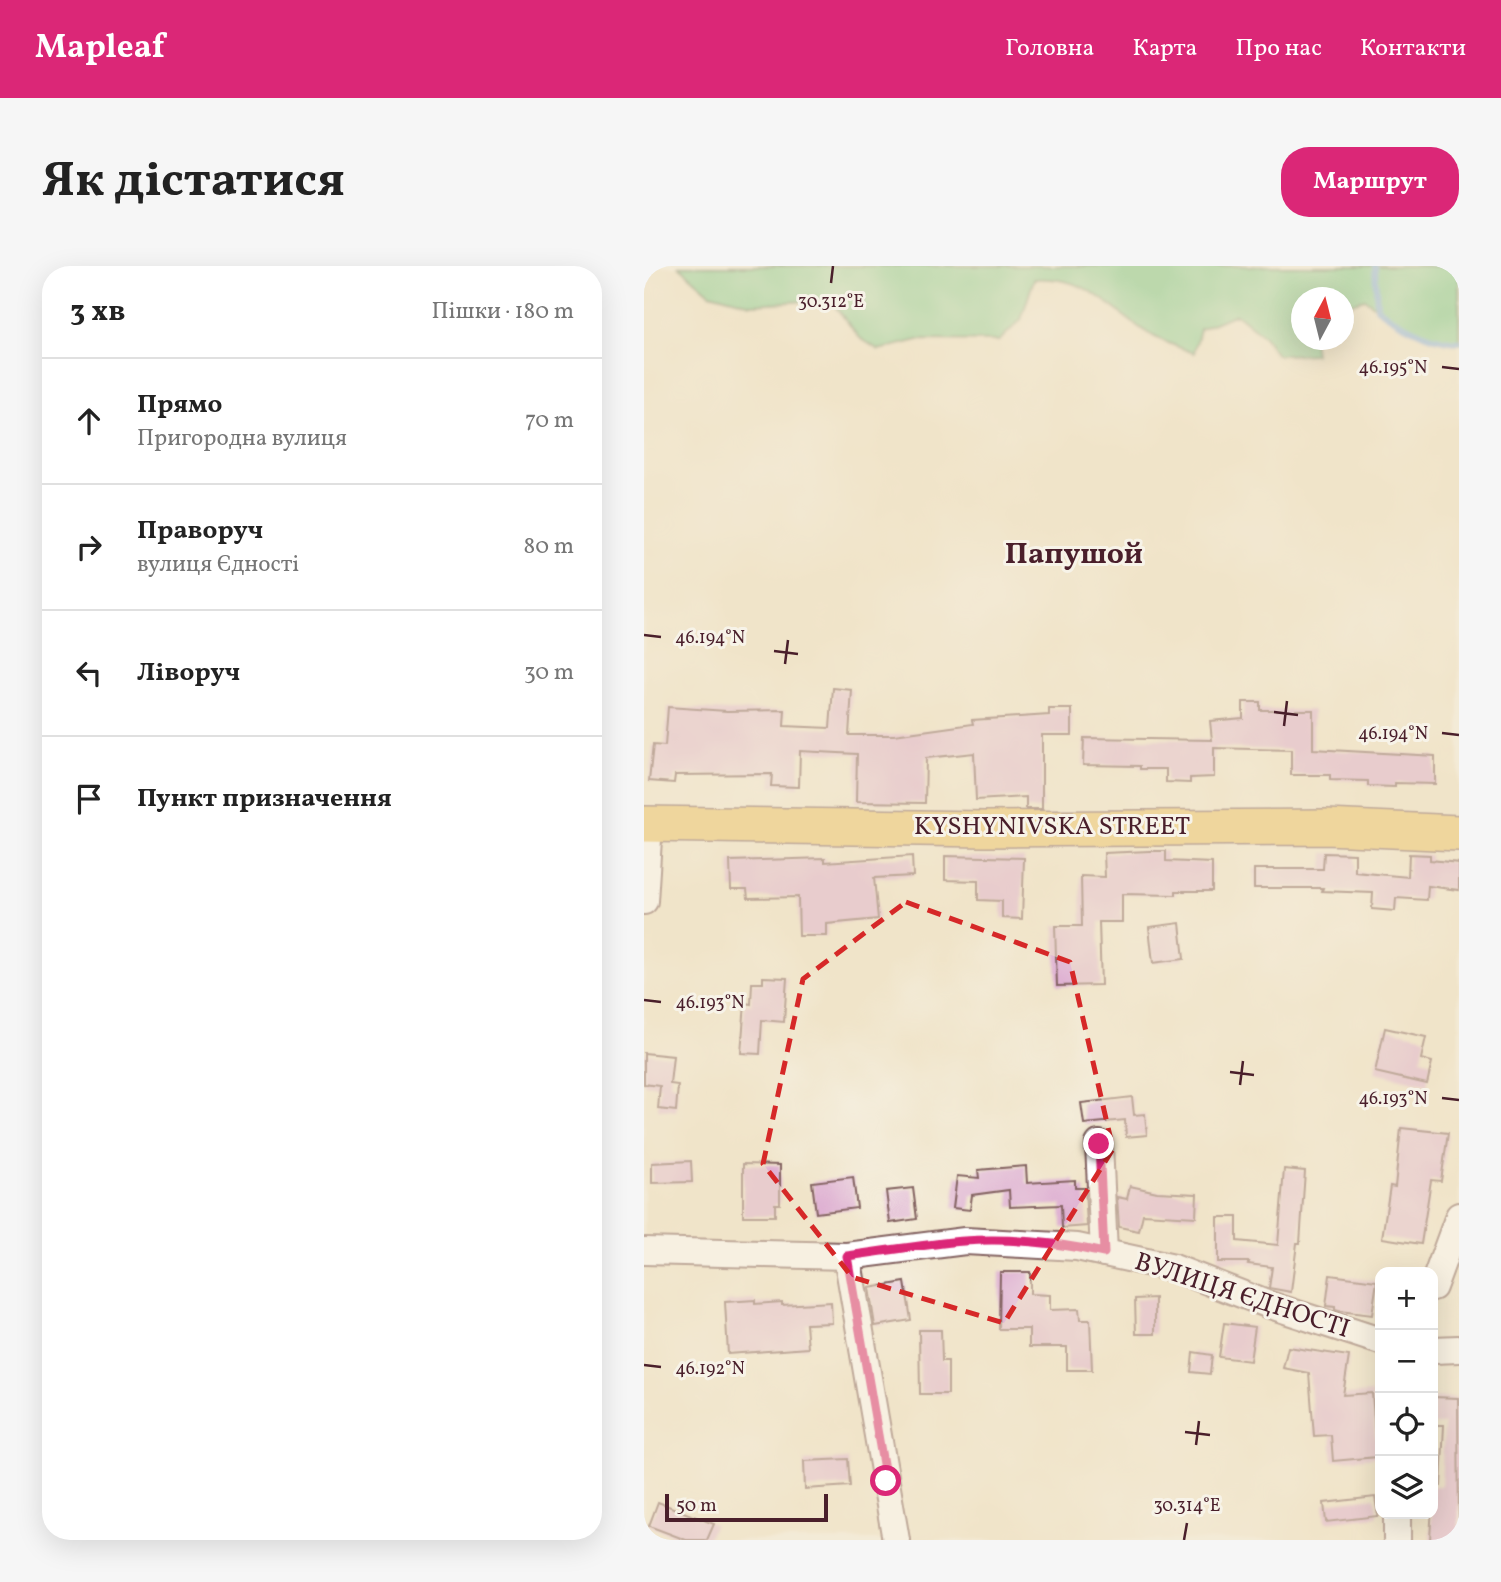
<!DOCTYPE html>
<html lang="uk">
<meta charset="utf-8">
<style>
body{margin:0;font-family:Vollkorn,serif;background:#f6f6f6;color:#222}
.controls{position:absolute;right:21px;bottom:21px;display:grid;overflow:hidden;border-radius:14px;box-shadow:0 7px 28px #0002}
.controls button{width:63px;height:63px;display:grid;place-items:center;padding:0;border:0;border-bottom:2px solid #e0e0e0;background:#fff;color:#222;font:35px sans-serif}
.compass{position:absolute;left:647px;top:21px;width:63px;height:63px;border-radius:50%;background:#fff;box-shadow:0 7px 28px #0002;rotate:7deg}
.scale{position:absolute;left:21px;bottom:18px;width:163px;box-sizing:border-box;padding-left:7px;border:4px solid #4a1f2b;border-top:0;font-size:19px;line-height:24px;white-space:nowrap;color:#4a1f2b;-webkit-text-stroke:5px #f7f3e8;paint-order:stroke}
.stop{position:absolute;width:21px;height:21px;margin:-16px;border:5px solid #db2777;border-radius:50%;background:#fff}
.stop.end{background:#db2777;border-color:#fff;box-shadow:0 2px 7px #0008}
.list{margin:0;padding:0;list-style:none}
h2{display:flex;justify-content:space-between;align-items:center;height:91px;margin:0;padding:0 28px;font-size:30px}
h2 small{font-size:23px;font-weight:400;color:#767676}
.list li{display:grid;grid-template-columns:46px 1fr auto;gap:21px;align-items:center;box-sizing:border-box;height:126px;padding:0 28px;border-top:2px solid #e0e0e0}
.list b{display:block;font-size:26px;white-space:nowrap}
.list p{margin:0;font-size:23px;white-space:nowrap;color:#767676}
.list em{font-size:23px;font-style:normal;color:#767676}
.icon{flex:none;width:38px;height:38px;fill:none;stroke:currentColor;stroke-width:2;stroke-linecap:round;stroke-linejoin:round}
.map{position:relative;flex:none;width:815px;height:1274px;overflow:hidden;border-radius:28px}
header{display:flex;align-items:center;gap:42px;box-sizing:border-box;height:98px;padding:0 35px;background:#db2777;color:#fff}
header strong{font-size:33px}
nav{display:flex;gap:38px;margin-inline-start:auto;font-size:24px}
.intro{display:flex;align-items:center;justify-content:space-between;box-sizing:border-box;height:168px;padding:0 42px}
h1{margin:0;font-size:49px}
.button{padding:18px 32px;border-radius:28px;background:#db2777;color:#fff;font-size:24px;font-weight:700}
main{display:flex;gap:42px;padding:0 42px}
aside{flex:1;background:#fff;border-radius:28px;box-shadow:0 7px 28px #0002}
.map>svg:first-child{display:block}
.green{fill:#7bcb8b;stroke:#62755b;stroke-width:2}
.lines{fill:none;stroke-linecap:round;stroke-linejoin:round}
.stream{stroke:#71a6de;stroke-width:6}
.building{fill:#deafd2}
.minor-casing{stroke:#846462;stroke-width:30}
.major-casing{stroke:#846462;stroke-width:38}
.minor{stroke:#fff;stroke-width:26}
.major{stroke:#edc569;stroke-width:35}
.route{stroke:#db2777;stroke-width:9}
.marked{fill:none;stroke:#d62828;stroke-width:5;stroke-dasharray:14 9;stroke-linejoin:round}
.ticks{fill:none;stroke:#4a1f2b;stroke-width:2.5}
.labels{text-anchor:middle;dominant-baseline:central;stroke-width:6;stroke-linejoin:round;paint-order:stroke}
.street-label{font-size:26px;fill:#4a1f2b;stroke:#f7f3e8}
.quarter-label{font-size:30px;font-weight:bold;fill:#4a1f2b;stroke:#f7f3e8}
.ticks-label{font-size:18px;text-anchor:middle;fill:#4a1f2b;stroke:#f7f3e8;stroke-width:6;stroke-linejoin:round;paint-order:stroke}
</style>
<header>
<strong>Mapleaf</strong>
<nav><a>Головна</a><a>Карта</a><a>Про нас</a><a>Контакти</a></nav>
</header>
<div class="intro"><h1>Як дістатися</h1><a class="button">Маршрут</a></div>
<main>
<aside>
<h2>3 хв<small>Пішки · 180 m</small></h2>
<ul class="list">
<li><svg class="icon" aria-label="ahead" viewBox="0 0 24 24"><path d="M12 20V5M6 11l6-6 6 6"/></svg><div><b>Прямо</b><p>Пригородна вулиця</p></div><em>70 m</em></li>
<li><svg class="icon" aria-label="right" viewBox="0 0 24 24"><path d="M7 20v-9h11M14 6l5 5-5 5"/></svg><div><b>Праворуч</b><p>вулиця Єдності</p></div><em>80 m</em></li>
<li><svg class="icon" aria-label="left" viewBox="0 0 24 24"><path d="M17 20v-9H6M10 6l-5 5 5 5"/></svg><div><b>Ліворуч</b></div><em>30 m</em></li>
<li><svg class="icon" aria-label="arrive" viewBox="0 0 24 24"><path d="M6 21V4h12l-3 4 3 4H6"/></svg><div><b>Пункт призначення</b></div></li>
</ul>
</aside>
<div class="map">
<svg width="815" height="1274" viewBox="0 0 815 1274">
<rect width="100%" height="100%" fill="#f7f3e8"/>
<filter id="ink" filterUnits="userSpaceOnUse"><feTurbulence type="fractalNoise" baseFrequency=".0143" numOctaves="2"/><feDisplacementMap in="SourceGraphic" scale="14" xChannelSelector="R" yChannelSelector="G"/><feConvolveMatrix kernelMatrix="1 2 1 2 8 2 1 2 1" color-interpolation-filters="sRGB"/></filter>
<filter id="wash" filterUnits="userSpaceOnUse"><feTurbulence type="fractalNoise" baseFrequency=".00686" numOctaves="4" result="noise"/><feDisplacementMap in="SourceGraphic" scale="28" xChannelSelector="R" yChannelSelector="G"/><feGaussianBlur stdDeviation="1.57" result="paint"/><feColorMatrix in="noise" values="0 0 0 0 0 0 0 0 0 0 0 0 0 0 0 0 0 1.4 0 .05"/><feComposite in="paint" operator="in"/></filter>
<g filter="url(#wash)">
<rect width="100%" height="100%" fill="#f0e4c9"/>
<path class="green" d="M 35,0 L 815,0 L 815,76 C 780,75 748,53 721,33 L 700,39 L 699,32 L 657,32 L 657,74 L 669,74 L 671,88 L 633,89 L 620,71 L 592,48 L 556,63 L 550,87 C 537,82 522,77 509,70 C 465,45 448,9 390,13 L 377,54 L 355,75 L 274,74 L 235,84 L 216,72 L 186,34 L 107,38 L 66,27 Z"/>
<g class="lines">
<path class="stream" d="M 731,0 L 733,42 C 756,58 786,75 815,76"/>
</g>
<g id="blocks">
<g class="building">
<polygon points="189,422 208,424 205,469 250,469 329,458 328,454 405,449 405,443 428,443 428,469 398,469 398,543 382,543 382,531 332,534 330,487 282,492 281,537 212,536 213,488 156,485 155,521 127,520 128,508 31,509 30,517 5,515 9,479 21,480 24,441 83,445 141,444 140,460 186,462"/>
<polygon points="599,436 616,436 616,444 669,444 669,483 791,490 791,518 751,517 751,521 724,520 724,515 686,514 686,509 647,509 647,484 570,482 570,511 546,512 546,517 522,516 522,503 496,503 496,500 439,499 440,472 568,474 566,455 599,452"/>
<polygon points="506,585 522,585 522,595 568,597 568,625 532,625 532,629 478,628 478,656 455,656 457,719 413,720 411,660 438,660 437,610 461,611 460,587"/>
<polygon points="680,587 711,588 711,606 764,611 765,588 786,589 786,594 815,597 815,624 784,620 783,634 752,632 751,645 728,643 729,627 678,625 679,622 610,622 610,603 679,603"/>
<polygon points="268,590 269,610 230,612 234,653 183,658 183,670 155,670 154,631 104,632 103,623 87,623 86,595 181,592 181,596"/>
<polygon points="301,590 380,592 378,653 358,652 358,635 334,634 334,615 301,614"/>
<polygon points="536,657 540,693 509,697 505,661"/>
<polygon points="119,711 143,712 140,756 118,754 116,788 97,787 101,737 107,738 108,717 119,717"/>
<polygon points="741,762 782,771 777,793 788,796 783,818 731,806"/>
<polygon points="0,787 29,790 26,818 34,819 32,845 14,843 16,820 0,818"/>
<polygon points="488,831 490,849 501,848 503,869 482,871 481,854 440,858 437,837"/>
<polygon points="757,862 804,867 797,915 787,914 777,978 738,972 746,920 751,921"/>
<polygon points="47,895 48,916 8,917 8,897"/>
<polygon points="99,898 136,899 136,938 131,938 131,950 99,950"/>
<polygon points="382,900 383,917 431,914 431,922 441,922 443,960 418,962 417,939 366,941 365,924 328,929 326,944 309,942 313,910 335,912 334,904"/>
<polygon points="640,903 661,905 656,977 653,977 647,1026 625,1022 628,1001 604,998 605,996 574,996 574,951 593,951 593,975 634,979"/>
<polygon points="209,911 213,942 172,947 168,916"/>
<polygon points="486,920 513,926 553,928 552,951 499,948 495,965 475,961 473,931 483,933"/>
<polygon points="269,922 273,953 246,957 242,925"/>
<polygon points="356,1006 386,1006 386,1028 406,1029 406,1044 435,1043 436,1054 446,1054 448,1104 423,1104 423,1081 385,1081 385,1063 355,1063"/>
<polygon points="686,1009 733,1015 728,1049 695,1045 691,1044 691,1041 682,1040"/>
<polygon points="261,1016 267,1054 231,1060 225,1022"/>
<polygon points="511,1032 511,1068 492,1068 491,1033"/>
<polygon points="111,1034 111,1038 138,1036 138,1039 187,1036 188,1057 162,1058 164,1082 84,1088 81,1036"/>
<polygon points="580,1057 611,1061 606,1095 575,1091"/>
<polygon points="275,1064 297,1064 298,1095 304,1095 304,1128 276,1128"/>
<polygon points="644,1081 705,1090 699,1129 728,1127 733,1191 689,1195 687,1169 670,1170 665,1107 639,1102"/>
<polygon points="549,1086 568,1089 566,1108 547,1106"/>
<polygon points="789,1131 814,1132 815,1274 786,1274 789,1220 797,1220 800,1159 789,1159"/>
<polygon points="204,1193 206,1220 161,1223 160,1195"/>
<polygon points="731,1231 734,1250 682,1256 680,1237"/>
<polygon points="14,1236 70,1258 63,1274 42,1274 5,1260"/>
</g>
</g>
</g>
<g filter="url(#ink)">
<use href="#blocks" fill-opacity="0" stroke="#846462" stroke-width="2"/>
<g class="lines">
<g class="minor-casing">
<g id="minor">
<polyline points="0,635 5,558"/>
<polyline points="455,878 460,987"/>
<polyline points="0,985 203,990 321,975 433,981 530,1002 623,1038 736,1075"/>
<polyline points="203,990 252,1274"/>
<polyline points="789,1021 815,950"/>
<polyline points="789,1084 815,1083"/>
<polyline points="753,1248 753,1274"/>
</g>
</g>
<g class="major-casing">
<polyline id="major" points="0,558 341,563 682,561 815,567"/>
</g>
<use href="#minor" class="minor"/>
<use href="#major" class="major"/>
</g>
</g>
<g class="lines" filter="url(#ink)">
<path class="route" d="M 242,1215 L 203,990 C 242,985 281,978 320,975 C 366,972 415,977 460,987 L 455,878"/>
</g>
<path d="M0 0H815V1274H0ZM 262,636 L 426,696 L 469,883 L 360,1057 L 208,1011 L 119,898 L 159,713 Z" fill="#f0e4c9" fill-opacity=".55" fill-rule="evenodd"/>
<path class="marked" d="M 262,636 L 426,696 L 469,883 L 360,1057 L 208,1011 L 119,898 L 159,713 Z"/>
<path class="ticks" d="M 187,17 L 189,0M 798,101 L 815,103M 0,369 L 17,371M 130,385 L 154,388M 141,398 L 144,374M 630,446 L 654,449M 640,460 L 643,435M 798,467 L 815,469M 0,734 L 17,736M 586,806 L 610,809M 596,819 L 599,795M 798,832 L 815,834M 0,1099 L 17,1101M 541,1166 L 566,1169M 552,1179 L 555,1155M 540,1274 L 543,1257"/>
<g class="labels">
<g class="street-label">
<text x="408" y="561">KYSHYNIVSKA STREET</text>
<text transform="translate(598 1030) rotate(18)">ВУЛИЦЯ ЄДНОСТІ</text>
</g>
<g class="quarter-label">
<text x="430" y="289">Папушой</text>
</g>
</g>
<g class="ticks-label">
<text x="187" y="41">30.312°E</text>
<text x="749" y="107">46.195°N</text>
<text x="66" y="377">46.194°N</text>
<text x="749" y="473">46.194°N</text>
<text x="66" y="742">46.193°N</text>
<text x="749" y="838">46.193°N</text>
<text x="66" y="1108">46.192°N</text>
<text x="543" y="1245">30.314°E</text>
</g>
</svg>
<div class="controls">
<button>+</button>
<button>−</button>
<button><svg class="icon" aria-label="locate" viewBox="0 0 24 24"><circle cx="12" cy="12" r="6"/><path d="M12 2v4M12 18v4M2 12h4M18 12h4"/></svg></button>
<button><svg class="icon" aria-label="layers" viewBox="0 0 24 24"><path d="M12 4l9 5-9 5-9-5zM3 14l9 5 9-5"/></svg></button>
</div>
<svg class="compass" viewBox="-18 -18 36 36"><path d="M0-13l5 13h-10z" fill="#e53935"/><path d="M0 13l5-13h-10z" fill="#767676"/></svg>
<div class="scale">50 m</div>
<div class="stop" style="left:242px;top:1215px"></div>
<div class="stop end" style="left:455px;top:878px"></div>
</div>
</main>
